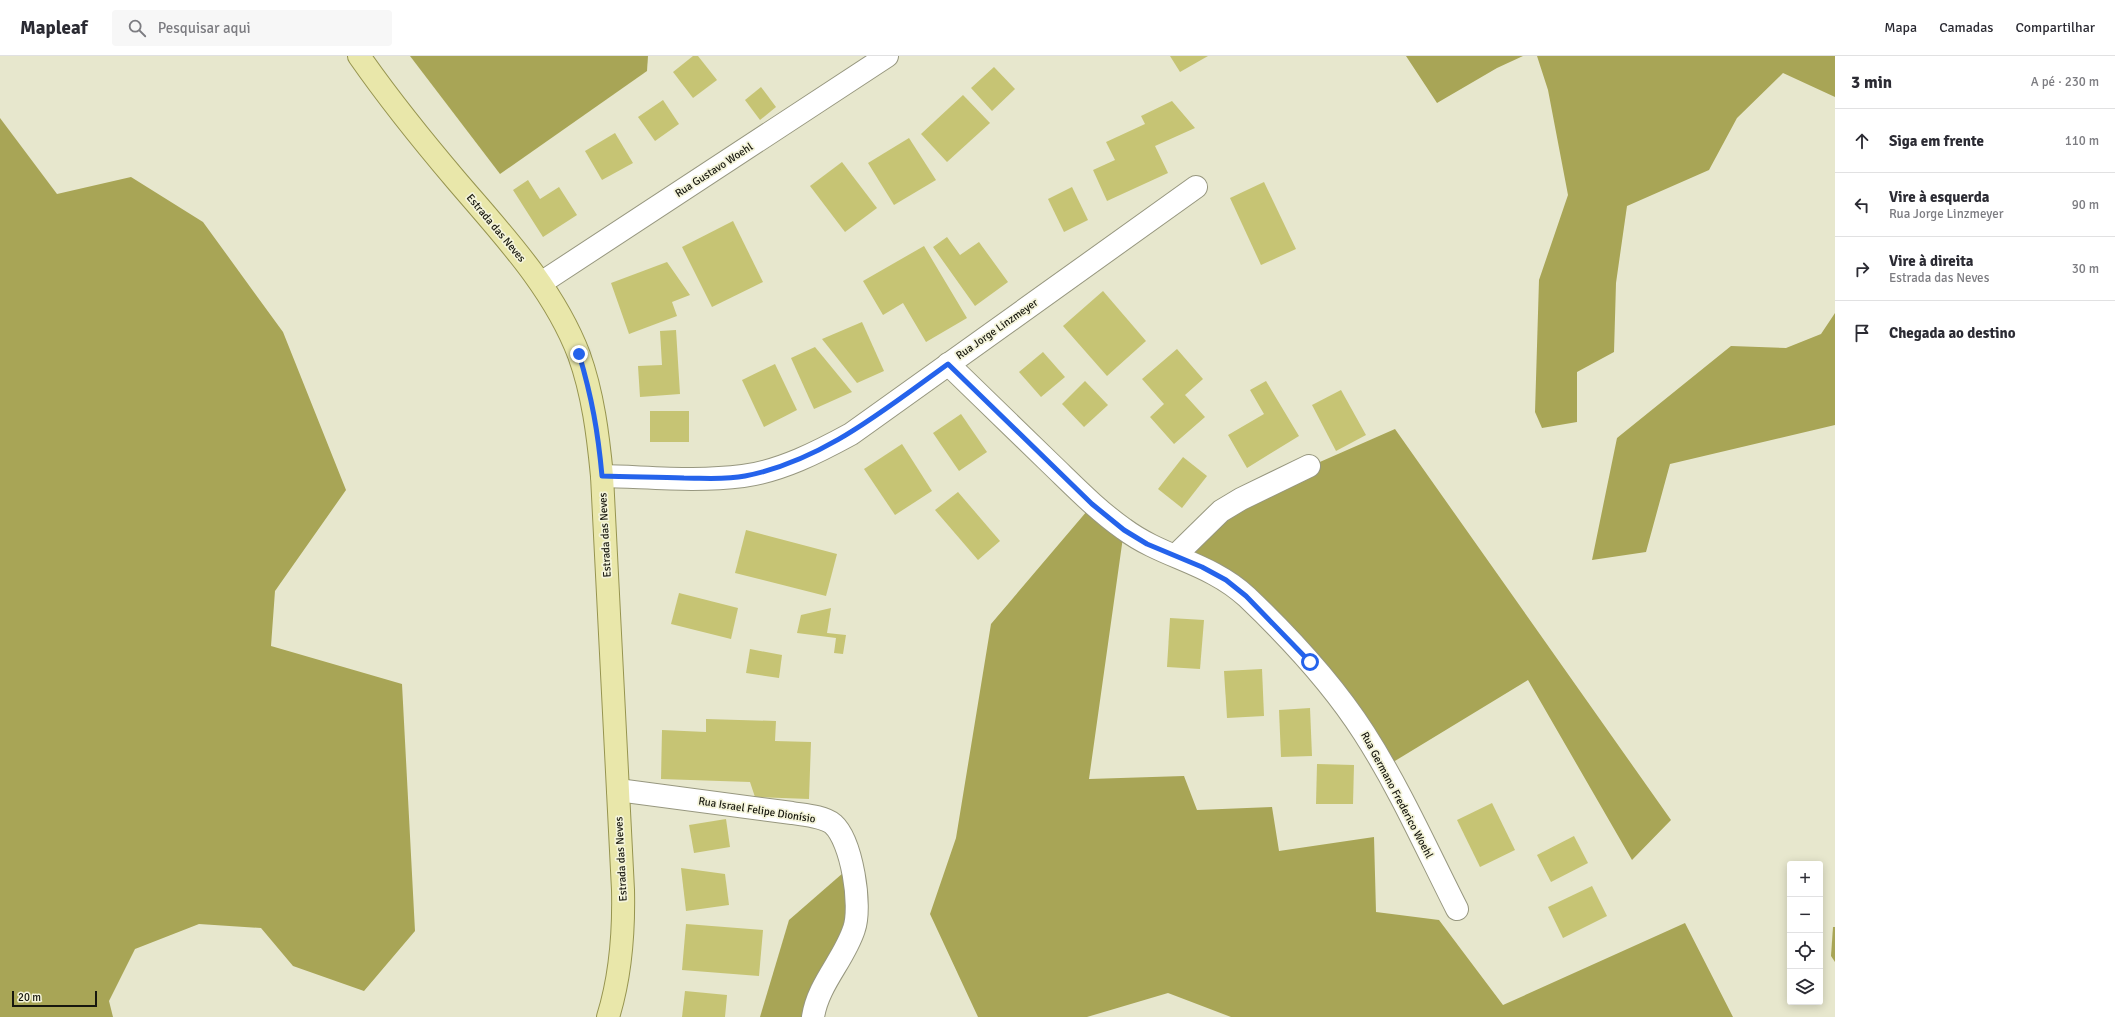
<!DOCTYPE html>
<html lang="pt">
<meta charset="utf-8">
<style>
body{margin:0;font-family:Signika,sans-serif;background:#f7f7f7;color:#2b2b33}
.controls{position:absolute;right:12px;bottom:12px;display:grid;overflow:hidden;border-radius:4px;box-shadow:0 2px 10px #0003}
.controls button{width:36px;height:36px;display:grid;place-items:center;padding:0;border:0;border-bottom:1px solid #e1e1e2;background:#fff;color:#2b2b33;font:20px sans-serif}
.scale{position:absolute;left:12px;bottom:10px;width:85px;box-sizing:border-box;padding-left:4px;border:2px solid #17170e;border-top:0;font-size:11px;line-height:14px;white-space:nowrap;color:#17170e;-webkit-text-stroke:3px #f4f4da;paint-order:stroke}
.stop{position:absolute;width:12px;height:12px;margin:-9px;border:3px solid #2563eb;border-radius:50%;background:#fff}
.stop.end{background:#2563eb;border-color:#fff;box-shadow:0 1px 4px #0008}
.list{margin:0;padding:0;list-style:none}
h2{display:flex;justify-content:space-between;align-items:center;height:52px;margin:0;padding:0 16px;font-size:17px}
h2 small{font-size:13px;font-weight:400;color:#7c7c81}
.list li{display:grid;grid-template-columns:26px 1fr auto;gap:12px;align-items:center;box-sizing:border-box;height:64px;padding:0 16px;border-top:1px solid #e1e1e2}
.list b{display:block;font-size:15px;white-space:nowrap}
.list p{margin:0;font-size:13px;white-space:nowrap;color:#7c7c81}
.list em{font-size:13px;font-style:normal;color:#7c7c81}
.icon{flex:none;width:22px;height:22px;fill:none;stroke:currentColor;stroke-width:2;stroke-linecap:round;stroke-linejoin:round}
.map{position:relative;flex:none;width:1835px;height:961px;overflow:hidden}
header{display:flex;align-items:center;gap:24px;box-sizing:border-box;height:56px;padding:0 20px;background:#fff;border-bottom:1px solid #e1e1e2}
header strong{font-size:19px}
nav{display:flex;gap:22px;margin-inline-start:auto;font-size:14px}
.search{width:280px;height:36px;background:#f7f7f7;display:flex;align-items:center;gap:10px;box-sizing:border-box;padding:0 14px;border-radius:4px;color:#7c7c81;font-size:15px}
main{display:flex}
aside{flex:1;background:#fff}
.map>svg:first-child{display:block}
.forest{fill:#a8a556}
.building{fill:#c6c474}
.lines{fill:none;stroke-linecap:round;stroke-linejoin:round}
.minor-casing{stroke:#97977f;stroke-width:24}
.major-casing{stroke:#96944f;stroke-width:24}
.minor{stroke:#fff;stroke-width:22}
.major{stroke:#e9e7aa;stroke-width:22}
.route{stroke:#2563eb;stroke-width:5}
.labels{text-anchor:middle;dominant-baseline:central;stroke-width:3.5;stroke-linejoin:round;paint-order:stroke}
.street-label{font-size:11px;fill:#17170e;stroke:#f4f4da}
</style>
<header>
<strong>Mapleaf</strong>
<div class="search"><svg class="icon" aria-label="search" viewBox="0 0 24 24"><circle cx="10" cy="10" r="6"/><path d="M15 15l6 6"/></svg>Pesquisar aqui</div>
<nav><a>Mapa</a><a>Camadas</a><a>Compartilhar</a></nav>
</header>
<main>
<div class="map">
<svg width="1835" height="961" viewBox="0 0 1835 961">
<rect width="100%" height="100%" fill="#e7e7cd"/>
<g class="forest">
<polygon points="410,0 648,0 647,15 500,118"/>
<polygon points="1406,0 1523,0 1497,12 1437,47"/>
<polygon points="1537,0 1835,0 1835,41 1783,17 1737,62 1709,114 1627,150 1616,227 1614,296 1577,316 1577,366 1542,372 1535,356 1539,224 1568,139 1548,34"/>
<polygon points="0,62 57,138 131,121 203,166 283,276 346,434 275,535 271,590 402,628 415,875 364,935 293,910 261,872 199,868 135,893 109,945 113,961 0,961"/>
<polygon points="1835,257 1835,369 1670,408 1646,496 1592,504 1617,382 1731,290 1786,292 1821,278"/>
<polygon points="1395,373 1671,764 1632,804 1528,624 1385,711 1273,567 1176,499 1205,471 1297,416"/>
<polygon points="1093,448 1124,474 1089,723 1184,720 1197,754 1272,751 1279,795 1374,781 1376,856 1439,864 1503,949 1685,867 1733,961 1231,961 1168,937 1087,961 978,961 930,858 956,782 991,568"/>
<polygon points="851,810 858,851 813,961 760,961 789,864"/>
<polygon points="1833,871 1835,871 1835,906 1831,900"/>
</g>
<g class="building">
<polygon points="693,0 698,0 717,24 693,42 673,16"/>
<polygon points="1170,0 1208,0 1180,16"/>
<polygon points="994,11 1015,33 992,55 971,32"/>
<polygon points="761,31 776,51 760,64 745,44"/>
<polygon points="963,39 990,67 947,106 921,78"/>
<polygon points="663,44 679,68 655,85 638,61"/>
<polygon points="1172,45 1195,72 1155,90 1168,117 1107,145 1093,114 1115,104 1106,86 1145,68 1141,60"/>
<polygon points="615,77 633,107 602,124 585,95"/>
<polygon points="909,82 936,124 894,149 868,107"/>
<polygon points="842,106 877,152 845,176 810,130"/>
<polygon points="528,124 540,143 559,131 577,159 543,181 513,134"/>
<polygon points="1264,126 1296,193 1261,209 1230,142"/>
<polygon points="1072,131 1088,164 1064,176 1048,143"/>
<polygon points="733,165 763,226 712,251 682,191"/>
<polygon points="947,181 960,199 979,186 1008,226 975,250 933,191"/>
<polygon points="924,190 967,262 926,286 903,247 883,259 863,225"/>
<polygon points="667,206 690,239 672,246 677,260 629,278 611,227"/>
<polygon points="1103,235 1146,285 1107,320 1063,270"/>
<polygon points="862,266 884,315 857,327 822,283"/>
<polygon points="676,274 680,338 640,341 638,310 662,309 660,275"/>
<polygon points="815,291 852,336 814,353 791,302"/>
<polygon points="1177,293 1203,323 1185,339 1205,361 1174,388 1150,361 1164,348 1142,323"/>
<polygon points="1043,296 1065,321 1041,341 1019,316"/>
<polygon points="775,308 797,354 764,371 742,324"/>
<polygon points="1085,325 1108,349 1084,371 1062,348"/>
<polygon points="1266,325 1299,380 1247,412 1228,379 1264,358 1250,334"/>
<polygon points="1341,334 1366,379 1336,395 1312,349"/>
<rect x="650" y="355" width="39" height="31"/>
<polygon points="961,358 987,396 959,415 933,377"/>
<polygon points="902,388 932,435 895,459 864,413"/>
<polygon points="1183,401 1207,420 1182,452 1158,433"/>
<polygon points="958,436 1000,485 978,504 935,454"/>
<polygon points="746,474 837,498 826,540 735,517"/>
<polygon points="679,537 738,552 731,583 671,568"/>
<polygon points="831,552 827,577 846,579 843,598 834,597 836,582 797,577 801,559"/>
<polygon points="1170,562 1204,564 1200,613 1167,611"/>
<polygon points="750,593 782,599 779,622 746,617"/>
<polygon points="1262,613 1264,660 1227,662 1224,615"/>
<polygon points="1310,652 1312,700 1281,701 1279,654"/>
<polygon points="706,663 776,665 775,685 811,686 809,743 755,741 750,726 661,723 662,674 706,676"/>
<polygon points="1317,708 1354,709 1353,748 1316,748"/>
<polygon points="1492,747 1515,794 1480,811 1457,764"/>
<polygon points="726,763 730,791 694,797 689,769"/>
<polygon points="1574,780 1588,807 1551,826 1537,799"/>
<polygon points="681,812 725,818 729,849 686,855"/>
<polygon points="1592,830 1607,860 1563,882 1548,851"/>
<polygon points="686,868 763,874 759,920 682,914"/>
<polygon points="685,935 727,939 725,961 682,961"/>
</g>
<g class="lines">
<g class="minor-casing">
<g id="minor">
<polyline points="541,227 887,0"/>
<path d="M 948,308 C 982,341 1016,374 1050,407 C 1074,430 1097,454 1124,473 C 1163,502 1209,506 1247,541 C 1290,582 1332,627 1364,677 C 1400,733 1427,794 1457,853"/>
<path d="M 602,420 C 649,421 697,426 743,420 C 781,415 818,396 851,378 L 1196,131"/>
<polyline points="1176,499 1221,455 1241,443 1309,410"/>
<path d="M 618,734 L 792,757 C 804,759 823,760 833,768 C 852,785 862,850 854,873 C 844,904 818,928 813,961"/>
</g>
</g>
<g class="major-casing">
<path id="major" d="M 359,0 C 389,43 422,84 456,124 C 502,178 553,231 579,299 C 593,338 598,379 602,420 L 623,834 C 624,878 621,919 608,961"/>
</g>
<use href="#minor" class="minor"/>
<use href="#major" class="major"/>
</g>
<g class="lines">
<path class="route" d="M 579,298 C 592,342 598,376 602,420 C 630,421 657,421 684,422 C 704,422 725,424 745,420 C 823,405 885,353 948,308 L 1092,448 L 1124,474 L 1147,488 L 1202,511 L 1226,524 L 1246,540 L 1310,606"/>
</g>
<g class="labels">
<g class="street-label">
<text transform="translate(714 114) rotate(-33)">Rua Gustavo Woehl</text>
<text transform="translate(496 172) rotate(50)">Estrada das Neves</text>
<text transform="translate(997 273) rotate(-35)">Rua Jorge Linzmeyer</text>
<text transform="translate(605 479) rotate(-93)">Estrada das Neves</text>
<text transform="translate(1397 739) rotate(62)">Rua Germano Frederico Woehl</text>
<text transform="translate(757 754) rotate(9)">Rua Israel Felipe Dionísio</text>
<text transform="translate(621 803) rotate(-93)">Estrada das Neves</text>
</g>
</g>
</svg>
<div class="controls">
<button>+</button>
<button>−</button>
<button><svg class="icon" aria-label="locate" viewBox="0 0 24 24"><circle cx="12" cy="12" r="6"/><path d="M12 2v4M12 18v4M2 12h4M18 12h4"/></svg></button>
<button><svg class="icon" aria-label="layers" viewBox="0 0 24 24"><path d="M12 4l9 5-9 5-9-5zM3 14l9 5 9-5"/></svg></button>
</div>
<div class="scale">20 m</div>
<div class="stop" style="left:1310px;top:606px"></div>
<div class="stop end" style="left:579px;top:298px"></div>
</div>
<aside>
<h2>3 min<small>A pé · 230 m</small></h2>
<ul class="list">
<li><svg class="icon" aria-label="ahead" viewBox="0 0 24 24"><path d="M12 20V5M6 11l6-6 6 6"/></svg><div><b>Siga em frente</b></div><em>110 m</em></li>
<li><svg class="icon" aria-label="left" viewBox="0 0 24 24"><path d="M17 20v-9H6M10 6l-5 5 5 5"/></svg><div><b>Vire à esquerda</b><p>Rua Jorge Linzmeyer</p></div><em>90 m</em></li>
<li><svg class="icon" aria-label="right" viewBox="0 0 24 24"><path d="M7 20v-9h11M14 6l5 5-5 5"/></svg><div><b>Vire à direita</b><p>Estrada das Neves</p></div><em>30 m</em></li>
<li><svg class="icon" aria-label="arrive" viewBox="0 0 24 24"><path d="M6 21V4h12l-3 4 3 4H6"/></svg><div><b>Chegada ao destino</b></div></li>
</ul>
</aside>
</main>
